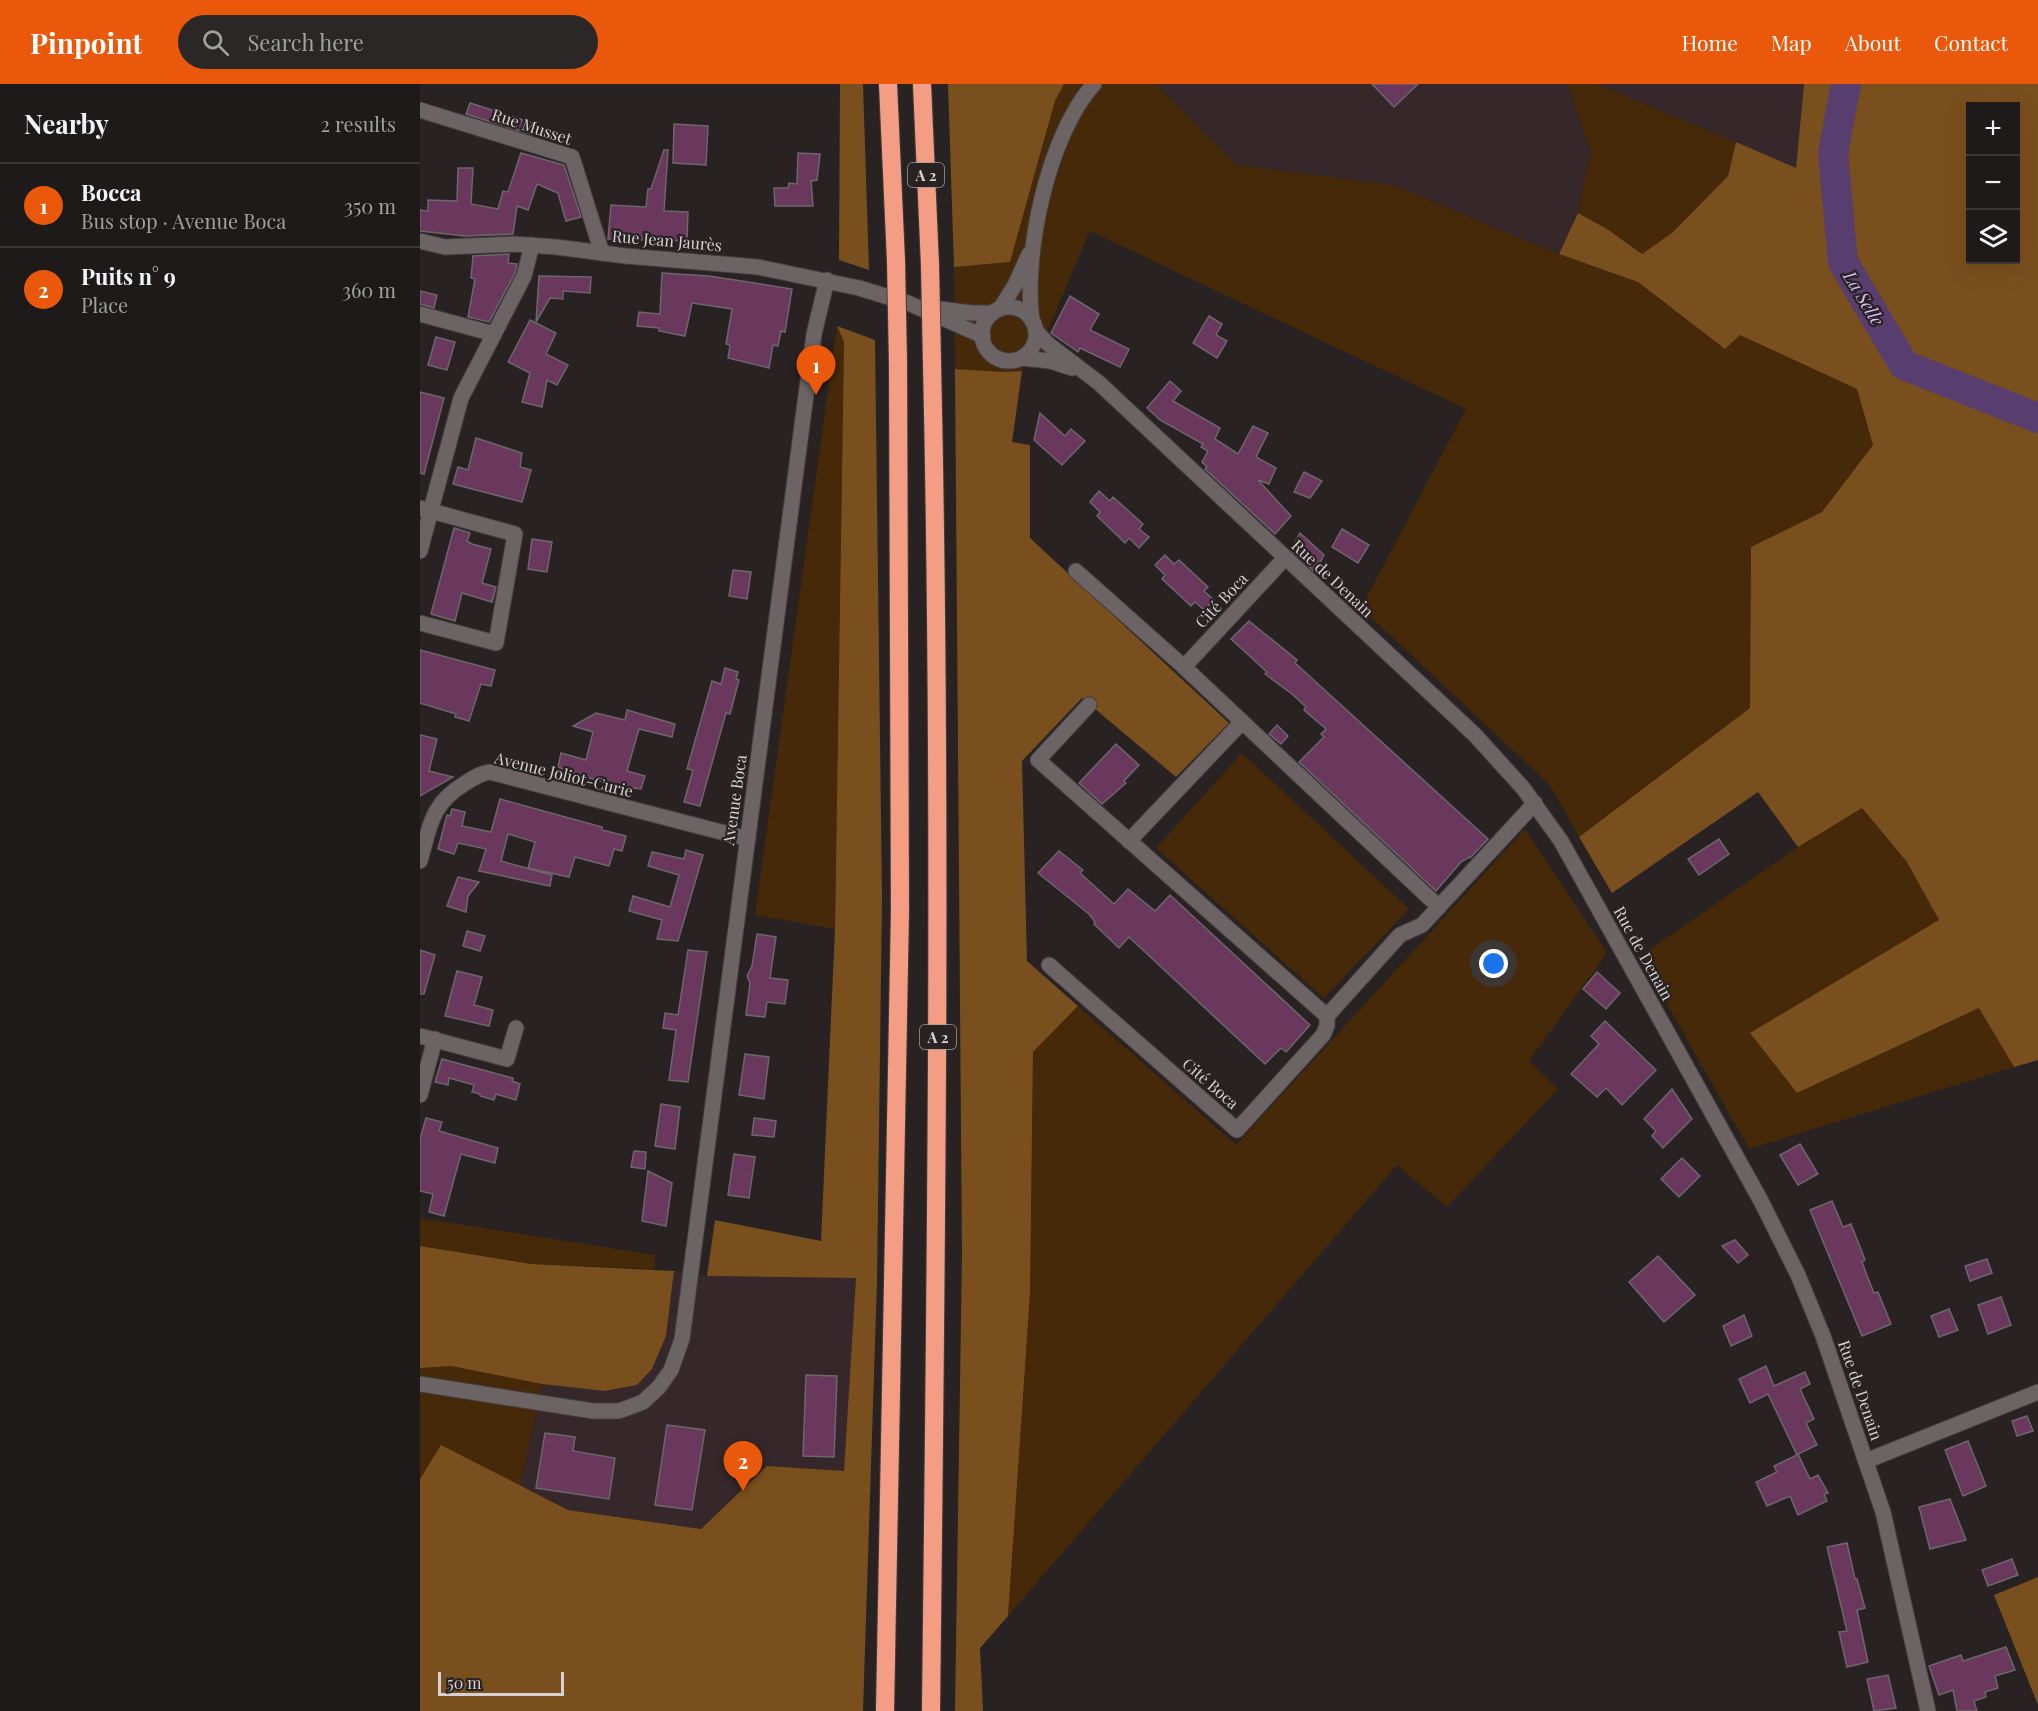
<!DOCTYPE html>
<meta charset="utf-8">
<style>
body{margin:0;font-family:"Playfair Display",serif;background:#2b2727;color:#f1f3f6}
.controls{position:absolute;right:18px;top:18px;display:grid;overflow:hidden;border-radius:0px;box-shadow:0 6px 24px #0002}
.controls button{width:54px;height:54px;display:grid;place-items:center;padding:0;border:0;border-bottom:2px solid #3c3839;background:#1e1a1a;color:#f1f3f6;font:30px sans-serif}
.scale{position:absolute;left:18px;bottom:15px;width:126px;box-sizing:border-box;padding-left:6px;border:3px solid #d6d1d2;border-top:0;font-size:16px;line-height:21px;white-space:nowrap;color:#d6d1d2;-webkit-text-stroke:4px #282223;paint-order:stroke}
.you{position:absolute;left:1074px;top:880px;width:21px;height:21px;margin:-15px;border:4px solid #fff;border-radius:50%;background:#1a73e8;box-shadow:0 0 0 9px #1a73e833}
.badge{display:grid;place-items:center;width:39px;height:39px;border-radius:50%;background:#ea580c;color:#fff;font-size:20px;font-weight:700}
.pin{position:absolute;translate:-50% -50px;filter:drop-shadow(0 2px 3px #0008)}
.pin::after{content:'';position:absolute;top:32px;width:21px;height:18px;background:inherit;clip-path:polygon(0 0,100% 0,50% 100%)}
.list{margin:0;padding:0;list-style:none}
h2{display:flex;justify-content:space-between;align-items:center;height:78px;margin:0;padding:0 24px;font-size:26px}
h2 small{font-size:20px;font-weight:400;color:#a1a1a2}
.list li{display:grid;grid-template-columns:39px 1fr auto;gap:18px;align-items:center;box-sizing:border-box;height:84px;padding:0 24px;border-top:2px solid #3c3839}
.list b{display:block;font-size:22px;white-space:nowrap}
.list p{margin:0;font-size:20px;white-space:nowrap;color:#a1a1a2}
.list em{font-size:20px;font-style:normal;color:#a1a1a2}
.icon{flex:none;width:33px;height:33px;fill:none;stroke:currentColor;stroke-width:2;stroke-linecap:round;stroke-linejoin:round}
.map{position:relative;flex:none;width:1618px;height:1627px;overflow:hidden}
header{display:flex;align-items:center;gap:36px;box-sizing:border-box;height:84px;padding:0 30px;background:#ea580c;color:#fff}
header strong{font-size:28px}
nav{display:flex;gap:33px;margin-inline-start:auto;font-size:21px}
.search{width:420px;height:54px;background:#2b2727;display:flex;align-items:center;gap:15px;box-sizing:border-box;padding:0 21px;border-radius:33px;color:#a1a1a2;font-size:22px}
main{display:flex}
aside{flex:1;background:#1e1a1a}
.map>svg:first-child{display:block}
.built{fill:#36282a}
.green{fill:#452908}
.forest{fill:#7a4f1e;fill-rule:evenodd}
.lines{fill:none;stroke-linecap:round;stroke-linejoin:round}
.river{stroke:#583d6f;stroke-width:30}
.building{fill:#69385c;stroke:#6d666b;stroke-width:1.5}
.minor-casing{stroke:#443e3f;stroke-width:17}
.tertiary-casing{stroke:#443e3f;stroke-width:17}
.motorway-casing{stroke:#443e3f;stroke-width:20}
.minor{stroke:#6c6365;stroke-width:15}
.tertiary{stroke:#6c6365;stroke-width:15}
.motorway{stroke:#f49d85;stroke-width:18}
.motorway-bridge-casing{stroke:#443e3f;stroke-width:20;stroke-linecap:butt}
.motorway-bridge{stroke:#f49d85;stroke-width:18}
.labels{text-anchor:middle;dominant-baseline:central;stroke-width:4.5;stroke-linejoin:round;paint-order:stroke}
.shield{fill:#282223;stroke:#a29c9e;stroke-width:1.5}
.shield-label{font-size:15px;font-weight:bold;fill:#d6d1d2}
.street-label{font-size:16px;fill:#d6d1d2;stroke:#282223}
.water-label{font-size:18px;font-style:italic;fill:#dabaf9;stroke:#282223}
</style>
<header>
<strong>Pinpoint</strong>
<div class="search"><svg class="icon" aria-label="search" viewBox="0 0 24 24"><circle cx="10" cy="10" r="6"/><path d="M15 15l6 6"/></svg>Search here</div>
<nav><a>Home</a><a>Map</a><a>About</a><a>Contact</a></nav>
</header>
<main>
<aside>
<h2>Nearby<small>2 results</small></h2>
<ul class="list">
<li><span class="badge">1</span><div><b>Bocca</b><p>Bus stop · Avenue Boca</p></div><em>350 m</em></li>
<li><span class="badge">2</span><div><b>Puits n° 9</b><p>Place</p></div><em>360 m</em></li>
</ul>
</aside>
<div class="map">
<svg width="1618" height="1627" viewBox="0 0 1618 1627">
<rect width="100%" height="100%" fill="#282223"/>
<g class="built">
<polygon points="736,0 1148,0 1171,68 1158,129 1139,170 973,101 816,81"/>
<polygon points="1177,0 1384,0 1376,84 1316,58"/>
<polygon points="254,1187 287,1192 436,1194 424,1388 347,1382 281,1445 148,1426 100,1402 122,1300 184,1307 246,1252"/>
</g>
<g class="green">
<polygon points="644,0 736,0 816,81 973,101 1139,170 1218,198 1305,265 1320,251 1437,305 1453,361 1402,428 1331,464 1330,624 1159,753 1130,701 941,524 1046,325 670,147 627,248 602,287 583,288 535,285 534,183 590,178 635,17"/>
<polygon points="1148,0 1177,0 1316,58 1308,92 1253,148 1222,170 1187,145 1158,129 1171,68"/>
<polygon points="417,242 424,258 415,845 335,831"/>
<polygon points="822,669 989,825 904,914 736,764"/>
<polygon points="1441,723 1487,778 1520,837 1331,949 1377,1009 1559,924 1594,983 1329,1065 1220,872 1378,763"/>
<polygon points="1105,745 1187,869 1109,977 1138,1005 1027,1123 977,1081 588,1532 610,1210 613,967 658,922 816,1061"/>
<polygon points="0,1134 235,1171 235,1185 113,1180 0,1162"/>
<polygon points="31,1282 122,1300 100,1402 21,1362 0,1395 0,1284"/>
</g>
<g class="forest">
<polygon points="420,0 443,0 449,186 419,176"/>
<polygon points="528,0 644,0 635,17 590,178 534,183"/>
<path d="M 1384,0 L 1618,0 L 1618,976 L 1594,983 L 1559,924 L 1377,1009 L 1330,949 L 1519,836 L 1487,778 L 1442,724 L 1378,763 L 1338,708 L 1192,809 L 1159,753 L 1330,624 L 1331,463 L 1402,428 L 1453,361 L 1437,305 L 1320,251 L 1305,265 L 1218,198 L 1139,170 L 1158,129 L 1187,145 L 1222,170 L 1253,148 L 1308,92 L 1316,58 L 1376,84 ZM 1550,22 L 1596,22 L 1596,176 L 1550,176 Z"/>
<polygon points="417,242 455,256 462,814 457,1198 443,1627 0,1627 0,1395 21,1361 148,1426 281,1445 347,1382 424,1387 436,1194 287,1192 295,1136 401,1157 415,845 424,258"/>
<polygon points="535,285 583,288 602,287 592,358 610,361 610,454 809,639 756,693 662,614 602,677 607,877 658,922 613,968 610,1210 588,1532 560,1564 563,1627 535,1627 542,1171"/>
<polygon points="0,1162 112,1180 254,1187 246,1252 232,1285 217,1301 184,1307 122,1300 31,1282 0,1284"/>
<polygon points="1618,1493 1618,1621 1574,1511"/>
</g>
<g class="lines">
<polyline class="river" points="1426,0 1413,69 1423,178 1484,281 1618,334"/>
</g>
<g class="building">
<polygon points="952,0 998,0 974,23"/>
<polygon points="50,19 116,40 112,51 46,30"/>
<polygon points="254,40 288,42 286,81 253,79"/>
<polygon points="244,66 248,66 244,127 268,128 267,157 188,155 191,121 226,123 228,105 231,105"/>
<polygon points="101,69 144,81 161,133 146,137 138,109 117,100 108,126 97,122 93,150 45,152 0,147 0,126 8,127 8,116 37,117 38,84 53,84 51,120 78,125 83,107 88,108"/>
<polygon points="378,69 400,70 397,96 391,97 393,122 355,122 354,104 368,104 369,99 377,100"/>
<polygon points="89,170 88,179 97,180 95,189 69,238 48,233 55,195 51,194 53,172"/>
<polygon points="242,189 289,192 372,205 365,248 361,247 358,262 353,261 349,284 308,274 310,261 306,260 312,225 272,219 265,252 239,247 239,244 217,242 219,228 240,230"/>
<polygon points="119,192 171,193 170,209 143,207 143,215 130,214 116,238"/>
<polygon points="0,207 17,211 14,224 0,220"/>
<polygon points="650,212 679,230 670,246 709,265 700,283 660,264 658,268 631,249"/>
<polygon points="789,232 802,240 796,251 807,257 797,274 773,259"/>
<polygon points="110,236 136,249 126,270 148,281 137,301 127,296 122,323 102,318 110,289 88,278"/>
<polygon points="16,253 35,258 27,286 8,281"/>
<polygon points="750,297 761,307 753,317 800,344 795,355 818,370 833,342 848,349 836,373 856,384 849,400 838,396 871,432 855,450 785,385 787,383 782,378 788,367 781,363 783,360 740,336 727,324"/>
<polygon points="0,308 24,314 4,390 0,389"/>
<polygon points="620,329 645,352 651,345 665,357 642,381 614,356"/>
<polygon points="56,354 102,369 100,383 111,386 102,418 33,400 38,383 48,386"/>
<polygon points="884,388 902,397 890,414 874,408"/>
<polygon points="679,407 690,417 693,413 723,440 719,445 729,453 719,464 709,454 705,459 677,432 680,428 670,418"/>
<polygon points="34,444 50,449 47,457 52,460 71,465 62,499 76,503 72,518 42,509 35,537 11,530"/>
<polygon points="922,445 949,461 938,479 912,463"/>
<polygon points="880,449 904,471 895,488 871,466"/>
<polygon points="112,455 132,458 127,488 108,485"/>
<polygon points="745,471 754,480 759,476 788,503 784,507 794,516 784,526 775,518 771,522 742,495 745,491 735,481"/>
<polygon points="313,486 331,488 327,515 309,512"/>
<polygon points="829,537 877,576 875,579 1068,755 1050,774 1049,773 1041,778 1016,807 879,678 904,653 901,650 906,645 884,626 886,623 872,610 845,590 847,588 811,555"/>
<polygon points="0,566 75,586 71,602 61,600 49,637 35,633 36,630 0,619"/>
<polygon points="305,584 318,588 316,595 319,596 310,630 306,629 280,722 264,718 273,686 267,685 292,597 301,600"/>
<polygon points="207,626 255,640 252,653 219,645 207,687 225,692 221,705 214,704 213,706 162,692 138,683 141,669 166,676 173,648 153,642 176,629 205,636"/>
<polygon points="857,641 868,652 861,660 849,650"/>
<polygon points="0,651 17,655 9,687 33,693 0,712"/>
<polygon points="696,660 719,681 704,697 706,699 682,720 659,699"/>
<polygon points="80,715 182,743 182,746 206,752 202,767 194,765 189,782 155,773 149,793 108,784 115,758 88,750 81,777 132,791 130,802 59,787 66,765 38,759 34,770 18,765 27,731 30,732 32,725 45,728 42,742 71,748"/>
<polygon points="1299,755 1309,770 1279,791 1268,775"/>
<polygon points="266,766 283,771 258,857 237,855 242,836 209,827 213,812 250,823 259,791 228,782 232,768 264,775"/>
<polygon points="639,767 663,786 660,789 694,820 708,805 735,827 750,811 890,941 866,968 861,964 845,980 709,853 699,864 674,840 675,838 669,830 618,789"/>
<polygon points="38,793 59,798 48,812 46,828 27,822"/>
<polygon points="47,847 65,852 60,867 43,862"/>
<polygon points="337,850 356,853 350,894 368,896 365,920 347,918 345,933 326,931 330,899 327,892 332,882"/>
<polygon points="0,866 15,871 4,910 0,910"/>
<polygon points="268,866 287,868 268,998 249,996 256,946 243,944 245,929 258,931"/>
<polygon points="37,887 62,893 54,921 73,926 69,942 25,932"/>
<polygon points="1177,888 1200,909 1186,925 1163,905"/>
<polygon points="1185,937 1236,986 1202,1021 1186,1004 1177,1013 1151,990 1179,960 1171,952"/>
<polygon points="325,970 349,973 344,1015 319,1011"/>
<polygon points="22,975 93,994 92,997 100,1000 96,1016 76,1010 74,1016 60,1012 60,1010 52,1008 54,1001 29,994 28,1001 15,998"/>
<polygon points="1252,1005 1272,1035 1243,1064 1232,1052 1236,1047 1224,1035"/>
<polygon points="241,1020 260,1023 255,1065 235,1062"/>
<polygon points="6,1034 22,1038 19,1047 78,1064 75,1079 41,1070 24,1132 9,1128 13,1110 0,1107 0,1055"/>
<polygon points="334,1034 356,1037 354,1053 332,1051"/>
<polygon points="1380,1060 1398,1090 1378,1101 1360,1071"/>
<polygon points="214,1067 226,1068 225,1085 211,1083"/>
<polygon points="314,1070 335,1073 329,1114 308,1111"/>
<polygon points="1262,1074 1280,1092 1259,1113 1241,1095"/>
<polygon points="228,1087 252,1099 246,1142 222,1137"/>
<polygon points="1412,1117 1423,1143 1431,1140 1445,1176 1442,1178 1448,1194 1454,1209 1458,1208 1471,1240 1442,1252 1390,1126"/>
<polygon points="1315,1156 1328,1171 1318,1179 1302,1162"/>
<polygon points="1238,1172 1275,1211 1244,1238 1209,1198"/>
<polygon points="1567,1175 1572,1189 1550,1197 1545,1182"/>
<polygon points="1581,1213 1591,1241 1568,1250 1558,1221"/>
<polygon points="1529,1225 1538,1246 1519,1253 1511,1232"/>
<polygon points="1324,1231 1332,1252 1311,1262 1303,1242"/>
<polygon points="1346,1282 1354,1302 1385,1288 1390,1300 1380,1305 1394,1335 1386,1339 1397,1361 1378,1370 1390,1395 1398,1391 1408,1409 1404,1410 1407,1417 1378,1431 1370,1412 1347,1422 1336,1398 1357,1388 1354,1382 1377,1371 1348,1310 1330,1319 1319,1295"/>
<polygon points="386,1291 417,1292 414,1373 383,1372"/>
<polygon points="1607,1332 1613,1347 1597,1352 1592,1337"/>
<polygon points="247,1341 285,1346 272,1426 235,1421"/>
<polygon points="125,1349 155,1353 153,1367 195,1374 189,1415 116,1404"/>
<polygon points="1548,1357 1566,1402 1543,1412 1525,1366"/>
<polygon points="1530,1415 1546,1456 1510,1465 1499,1423"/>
<polygon points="1427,1459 1435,1495 1437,1495 1445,1524 1437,1526 1448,1578 1427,1583 1419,1548 1427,1547 1407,1463"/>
<polygon points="1592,1475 1598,1491 1568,1502 1562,1486"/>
<polygon points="1586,1563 1595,1586 1575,1592 1578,1604 1565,1608 1566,1613 1554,1617 1557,1627 1537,1627 1533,1606 1519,1611 1509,1582 1541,1571 1543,1577"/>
<polygon points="1468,1591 1476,1624 1454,1627 1447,1595"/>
</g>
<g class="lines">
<g class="minor-casing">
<g id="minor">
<polyline points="0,26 152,73 182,169"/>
<polyline points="0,230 74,250"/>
<polyline points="0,424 95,450 76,559 0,539"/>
<polyline points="0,467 41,314 104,192 112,161"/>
<polyline points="656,487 764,583 1019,823"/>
<polyline points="764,583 865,474"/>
<polyline points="669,621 618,676 907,932 980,851 1002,841 1115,719"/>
<polyline points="709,757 822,638"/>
<path d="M 0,777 C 10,742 11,720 44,700 C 52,695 60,689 70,688 L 328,755"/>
<polyline points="629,881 817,1046 903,951 907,942 907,932"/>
<polyline points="0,952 87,975 96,944"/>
<polyline points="0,1011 15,955"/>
<polyline points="0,1300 173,1327 199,1327 223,1318 239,1303 251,1286 262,1255 394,250 407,196"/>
<polyline points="1446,1377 1618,1308"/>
</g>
</g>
<g class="tertiary-casing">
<g id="tertiary">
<polyline points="0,157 25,163 93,160 136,163 206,172 338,183 439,204 488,219 563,252"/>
<circle cx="589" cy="250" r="27"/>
<polyline points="520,225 552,229 573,229"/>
<polyline points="580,225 595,201 609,170"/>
<path d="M 612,237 C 603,169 628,51 674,0"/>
<polyline points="616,247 628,260 679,299 1055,651 1103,704 1141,757 1341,1117 1378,1191 1403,1252 1463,1428 1508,1627"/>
<polyline points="602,274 630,277 652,284"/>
</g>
</g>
<g class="motorway-casing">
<g id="motorway">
<polyline points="468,0 476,177"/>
<polyline points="502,0 510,181"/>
<polyline points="465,1627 480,826 478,280"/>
<path d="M 511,1627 C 516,1178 522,728 512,279"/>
</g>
</g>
<use href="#minor" class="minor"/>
<use href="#tertiary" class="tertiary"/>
<use href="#motorway" class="motorway"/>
<g class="motorway-bridge-casing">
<g id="motorway-bridge">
<polyline points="476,177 478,280"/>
<polyline points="510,181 512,279"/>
</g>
</g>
<use href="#motorway-bridge" class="motorway-bridge"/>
</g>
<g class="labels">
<g class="shield">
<rect x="488" y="79" width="36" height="24" rx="4.5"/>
<rect x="500" y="941" width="36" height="24" rx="4.5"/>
</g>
<g class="shield-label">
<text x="506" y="91">A 2</text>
<text x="518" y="953">A 2</text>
</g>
<g class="street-label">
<text transform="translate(112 42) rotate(18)">Rue Musset</text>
<text transform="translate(247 156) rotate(5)">Rue Jean Jaurès</text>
<text transform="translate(913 494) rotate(43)">Rue de Denain</text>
<text transform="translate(801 516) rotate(-47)">Cité Boca</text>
<text transform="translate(144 690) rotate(14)">Avenue Joliot-Curie</text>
<text transform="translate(314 716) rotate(-82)">Avenue Boca</text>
<text transform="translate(1224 869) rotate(61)">Rue de Denain</text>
<text transform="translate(791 999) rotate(41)">Cité Boca</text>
<text transform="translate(1441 1306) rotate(71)">Rue de Denain</text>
</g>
<g class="water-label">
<text transform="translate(1444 214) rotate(59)">La Selle</text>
</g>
</g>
</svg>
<div class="controls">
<button>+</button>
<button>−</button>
<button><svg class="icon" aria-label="layers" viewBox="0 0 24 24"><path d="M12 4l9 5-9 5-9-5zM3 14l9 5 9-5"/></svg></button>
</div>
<div class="scale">50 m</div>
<div class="you"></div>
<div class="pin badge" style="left:396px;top:311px">1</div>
<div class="pin badge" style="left:323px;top:1407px">2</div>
</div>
</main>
